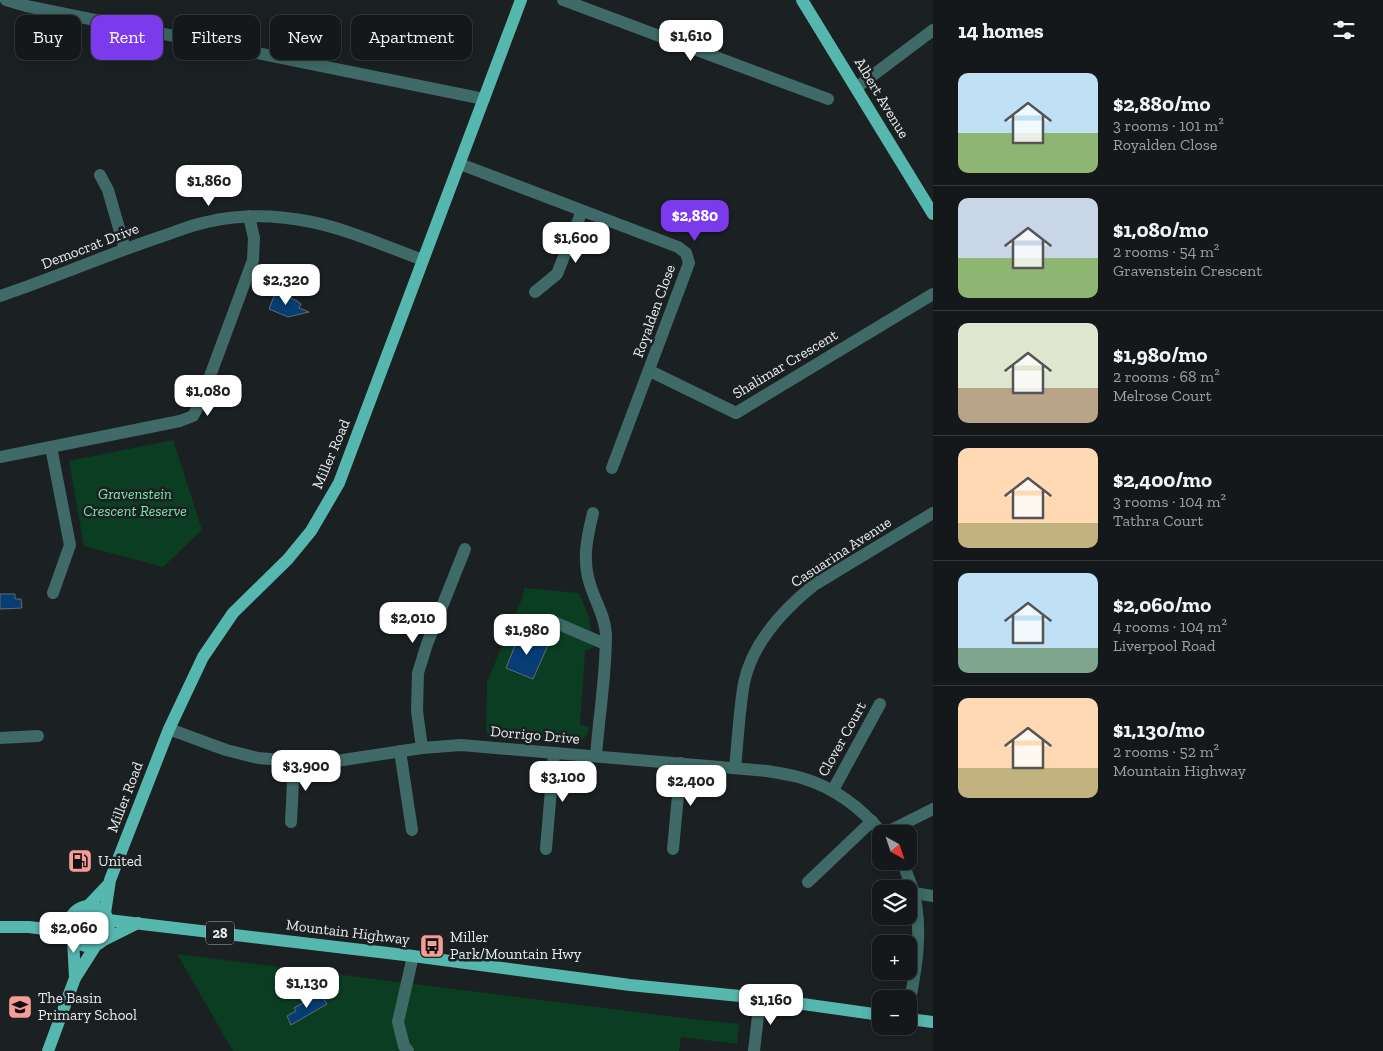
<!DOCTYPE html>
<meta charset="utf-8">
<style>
body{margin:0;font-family:"Zilla Slab",serif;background:#212527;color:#f1f3f6;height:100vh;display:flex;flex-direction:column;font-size:19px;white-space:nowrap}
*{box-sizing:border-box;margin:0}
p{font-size:16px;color:#9da0a2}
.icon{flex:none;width:28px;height:28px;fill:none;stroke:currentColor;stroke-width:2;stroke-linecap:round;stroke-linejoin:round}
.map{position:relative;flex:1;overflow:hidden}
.panel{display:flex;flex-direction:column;background:#14181a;width:450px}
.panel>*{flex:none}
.hud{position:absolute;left:15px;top:15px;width:475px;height:45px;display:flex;gap:10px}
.needle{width:32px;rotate:140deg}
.tools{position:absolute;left:872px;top:825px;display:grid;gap:10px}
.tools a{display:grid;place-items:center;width:45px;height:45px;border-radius:10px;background:#14181a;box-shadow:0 2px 12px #0003,0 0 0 1px #333739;font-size:25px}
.price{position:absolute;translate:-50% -42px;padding:0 11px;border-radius:10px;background:#fff;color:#222;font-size:16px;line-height:32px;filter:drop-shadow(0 1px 2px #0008)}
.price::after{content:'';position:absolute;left:50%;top:30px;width:15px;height:11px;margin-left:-8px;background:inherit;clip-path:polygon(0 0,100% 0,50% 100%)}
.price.selected{background:#7c3aed;color:#fff}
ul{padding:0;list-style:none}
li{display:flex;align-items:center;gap:15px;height:125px;padding:0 25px}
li+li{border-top:1px solid #333739}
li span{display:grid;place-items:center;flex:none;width:140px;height:100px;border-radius:10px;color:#555}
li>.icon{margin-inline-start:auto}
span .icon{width:60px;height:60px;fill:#fffc;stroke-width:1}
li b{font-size:21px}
h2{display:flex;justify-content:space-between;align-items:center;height:60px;padding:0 25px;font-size:21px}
.tag{padding:0 18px;border-radius:10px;background:#14181a;box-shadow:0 2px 12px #0003,0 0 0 1px #333739;font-size:18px;line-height:45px}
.tag.selected{background:#7c3aed;color:#fff}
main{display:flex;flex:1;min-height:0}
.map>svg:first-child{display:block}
.green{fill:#0b3d23}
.building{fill:#053d74;stroke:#676b6f}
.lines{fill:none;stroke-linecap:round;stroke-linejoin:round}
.minor{stroke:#3f6a67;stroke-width:12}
.major{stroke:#56b7af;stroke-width:12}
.labels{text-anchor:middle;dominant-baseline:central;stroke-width:5;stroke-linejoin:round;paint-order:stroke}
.shield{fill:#1b2022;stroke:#abafb0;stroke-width:1}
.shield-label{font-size:14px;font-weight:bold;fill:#e9eced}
.street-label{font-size:15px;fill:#e9eced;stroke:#1b2022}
.park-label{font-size:15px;font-style:italic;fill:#7beaa8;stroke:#1b2022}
.poi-label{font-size:15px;fill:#e9eced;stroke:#1b2022;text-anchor:start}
</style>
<main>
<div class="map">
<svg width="933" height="1051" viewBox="0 0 933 1051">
<rect width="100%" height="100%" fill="#1b2022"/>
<g class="green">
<polygon points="173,440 202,530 163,567 84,546 69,461"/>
<polygon points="524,588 579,593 589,617 593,648 585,651 580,724 589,727 587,735 580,742 486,733 487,682 523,596"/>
<polygon points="177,954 683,1018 739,1024 737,1044 681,1037 679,1051 233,1051"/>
</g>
<g class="building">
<polygon points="276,291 297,301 301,304 299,308 309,312 288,317 269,309"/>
<polygon points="0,594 15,594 15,599 21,599 22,608 0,609"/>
<polygon points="520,633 548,645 533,679 506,668"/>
<polygon points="320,993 327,1004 291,1025 287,1016 296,1011 294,1008"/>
</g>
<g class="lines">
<g class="minor">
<polyline points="6,0 26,6 484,99"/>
<polyline points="563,0 828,99"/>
<polyline points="856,88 933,30"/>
<polyline points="460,164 678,247 686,253 689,263 612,468"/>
<polyline points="100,175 108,190 125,249"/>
<polyline points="535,292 557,274 582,211"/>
<path d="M 0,296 C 54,278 106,255 160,237 C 175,232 191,225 207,222 C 241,214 277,215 312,222 C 350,230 387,247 423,260"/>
<polyline points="650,371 736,413 933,294"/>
<polyline points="51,447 70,545 53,593"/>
<polyline points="0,457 180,421 193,416 200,403 253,260 254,238 249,216"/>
<path d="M 593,513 C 587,537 582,560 590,584 C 595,602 605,615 606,635 C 606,675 599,716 596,756"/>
<polyline points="554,622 605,644"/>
<path d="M 169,729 L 226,750 L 258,758 L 294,761 L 317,762 L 343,760 L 422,748 L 461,745 L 767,771 C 780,773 793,775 805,779 C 837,789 862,809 883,834"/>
<polyline points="0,738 38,736"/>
<polyline points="422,748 417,711 418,673 427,644 465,549"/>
<polyline points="400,751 412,830"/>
<path d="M 735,768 C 738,740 739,711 744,683 C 752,643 783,610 814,585 L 933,513"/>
<polyline points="833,790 880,704"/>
<polyline points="291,822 294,761"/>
<polyline points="883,834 933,809"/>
<polyline points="546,849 554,753"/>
<polyline points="673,849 681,763"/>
<path d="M 902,861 C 906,872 911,883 914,894 C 923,932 916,969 909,1006"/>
<polyline points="808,882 872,821"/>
<polyline points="914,893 933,896"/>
<polyline points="408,1051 404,1046 398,1022 413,956"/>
<polyline points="754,1051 760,998"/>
</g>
<g class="major">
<polyline points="802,0 933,214"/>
<circle cx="89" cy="926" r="20"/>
<polyline points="88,906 108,885"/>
<polyline points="105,913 110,880 169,729 203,657 233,613 288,559 311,531 339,483 521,0"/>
<polyline points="108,920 413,956 630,985 760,998 881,1015"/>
<polyline points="0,927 29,927 69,932"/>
<polyline points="73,938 75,978"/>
<polyline points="104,940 138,923"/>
<polyline points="909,1019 933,1022"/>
<polyline points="48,1051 75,978 96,945"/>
</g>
</g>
<defs>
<symbol id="fuel-square" viewBox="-11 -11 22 22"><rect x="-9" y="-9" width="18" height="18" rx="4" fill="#f59c96" stroke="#1b2022"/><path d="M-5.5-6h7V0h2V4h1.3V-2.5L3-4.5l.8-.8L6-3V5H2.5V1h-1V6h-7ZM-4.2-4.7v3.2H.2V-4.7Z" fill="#111"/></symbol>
<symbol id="bus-square" viewBox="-11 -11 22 22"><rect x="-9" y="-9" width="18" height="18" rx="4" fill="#f59c96" stroke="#1b2022"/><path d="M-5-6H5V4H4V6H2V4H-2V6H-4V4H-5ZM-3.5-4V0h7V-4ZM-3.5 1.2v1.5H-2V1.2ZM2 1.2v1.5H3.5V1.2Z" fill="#111"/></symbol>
<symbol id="school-square" viewBox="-11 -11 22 22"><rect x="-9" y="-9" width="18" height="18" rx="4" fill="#f59c96" stroke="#1b2022"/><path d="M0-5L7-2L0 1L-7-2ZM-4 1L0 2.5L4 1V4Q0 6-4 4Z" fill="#111"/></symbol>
</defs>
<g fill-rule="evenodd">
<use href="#fuel-square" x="66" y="847" width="28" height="28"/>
<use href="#bus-square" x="418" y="932" width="28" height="28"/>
<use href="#school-square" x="6" y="993" width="28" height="28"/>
</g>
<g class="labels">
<rect class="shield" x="206" y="921.5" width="28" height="23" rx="4"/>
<g class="shield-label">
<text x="220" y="933">28</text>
</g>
<g class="street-label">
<text transform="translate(882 98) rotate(59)">Albert Avenue</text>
<text transform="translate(90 246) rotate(-21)">Democrat Drive</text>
<text transform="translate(654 311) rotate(-70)">Royalden Close</text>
<text transform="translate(785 364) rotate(-31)">Shalimar Crescent</text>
<text transform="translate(331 454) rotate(-67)">Miller Road</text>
<text transform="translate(841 552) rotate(-33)">Casuarina Avenue</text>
<text transform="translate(535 735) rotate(5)">Dorrigo Drive</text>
<text transform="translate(842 739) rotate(-61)">Clover Court</text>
<text transform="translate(125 797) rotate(-69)">Miller Road</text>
<text transform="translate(348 932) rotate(7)">Mountain Highway</text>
</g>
<g class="park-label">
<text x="135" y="494">Gravenstein<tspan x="135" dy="17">Crescent Reserve</tspan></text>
</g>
<g class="poi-label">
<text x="98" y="861">United</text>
<text x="450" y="937">Miller<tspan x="450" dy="17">Park/Mountain Hwy</tspan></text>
<text x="38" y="998">The Basin<tspan x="38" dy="17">Primary School</tspan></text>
</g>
</g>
</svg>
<div class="tools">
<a><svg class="needle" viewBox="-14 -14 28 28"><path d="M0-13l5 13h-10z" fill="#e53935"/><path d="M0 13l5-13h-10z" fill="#9da0a2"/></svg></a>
<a><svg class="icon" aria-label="layers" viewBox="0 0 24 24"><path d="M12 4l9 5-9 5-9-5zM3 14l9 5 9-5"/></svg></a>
<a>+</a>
<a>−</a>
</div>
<b class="price" style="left:691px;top:62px">$1,610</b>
<b class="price" style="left:209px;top:207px">$1,860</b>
<b class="price selected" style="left:695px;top:242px">$2,880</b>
<b class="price" style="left:576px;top:264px">$1,600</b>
<b class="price" style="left:286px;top:306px">$2,320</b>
<b class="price" style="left:208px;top:417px">$1,080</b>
<b class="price" style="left:413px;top:644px">$2,010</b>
<b class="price" style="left:527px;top:656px">$1,980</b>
<b class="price" style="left:306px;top:792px">$3,900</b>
<b class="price" style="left:563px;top:803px">$3,100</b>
<b class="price" style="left:691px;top:807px">$2,400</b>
<b class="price" style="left:74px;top:954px">$2,060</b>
<b class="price" style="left:307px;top:1009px">$1,130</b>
<b class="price" style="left:771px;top:1026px">$1,160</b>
<div class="hud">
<a class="tag">Buy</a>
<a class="tag selected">Rent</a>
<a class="tag">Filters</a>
<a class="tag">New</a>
<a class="tag">Apartment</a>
</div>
</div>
<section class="panel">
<h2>14 homes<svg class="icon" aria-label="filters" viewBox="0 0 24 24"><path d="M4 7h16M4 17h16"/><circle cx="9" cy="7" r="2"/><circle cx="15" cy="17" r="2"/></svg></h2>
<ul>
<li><span style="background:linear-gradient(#bfe0f5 60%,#8fb573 0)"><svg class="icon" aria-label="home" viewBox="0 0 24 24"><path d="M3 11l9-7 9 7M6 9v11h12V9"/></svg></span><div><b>$2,880/mo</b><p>3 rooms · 101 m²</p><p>Royalden Close</p></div></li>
<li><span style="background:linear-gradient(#c9d6e8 60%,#8fb573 0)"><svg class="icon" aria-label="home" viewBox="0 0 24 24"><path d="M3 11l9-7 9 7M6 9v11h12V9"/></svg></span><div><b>$1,080/mo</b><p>2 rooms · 54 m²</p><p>Gravenstein Crescent</p></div></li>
<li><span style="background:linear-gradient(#dfe7d0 65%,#b9a48a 0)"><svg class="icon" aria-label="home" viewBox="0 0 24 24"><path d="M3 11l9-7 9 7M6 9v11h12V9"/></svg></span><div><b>$1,980/mo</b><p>2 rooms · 68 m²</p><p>Melrose Court</p></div></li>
<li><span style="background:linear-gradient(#ffd9b3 75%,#c2b280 0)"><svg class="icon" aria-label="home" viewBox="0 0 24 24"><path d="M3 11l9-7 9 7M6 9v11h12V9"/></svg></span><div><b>$2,400/mo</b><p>3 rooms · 104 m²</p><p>Tathra Court</p></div></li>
<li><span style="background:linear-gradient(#bfe0f5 75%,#7fa58c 0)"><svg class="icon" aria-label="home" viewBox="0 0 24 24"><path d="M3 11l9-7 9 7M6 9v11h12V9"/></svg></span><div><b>$2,060/mo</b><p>4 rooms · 104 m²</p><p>Liverpool Road</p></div></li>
<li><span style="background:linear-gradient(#ffd9b3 70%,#c2b280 0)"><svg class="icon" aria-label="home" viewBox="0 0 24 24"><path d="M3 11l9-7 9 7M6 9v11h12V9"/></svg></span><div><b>$1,130/mo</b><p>2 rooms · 52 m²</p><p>Mountain Highway</p></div></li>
</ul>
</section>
</main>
